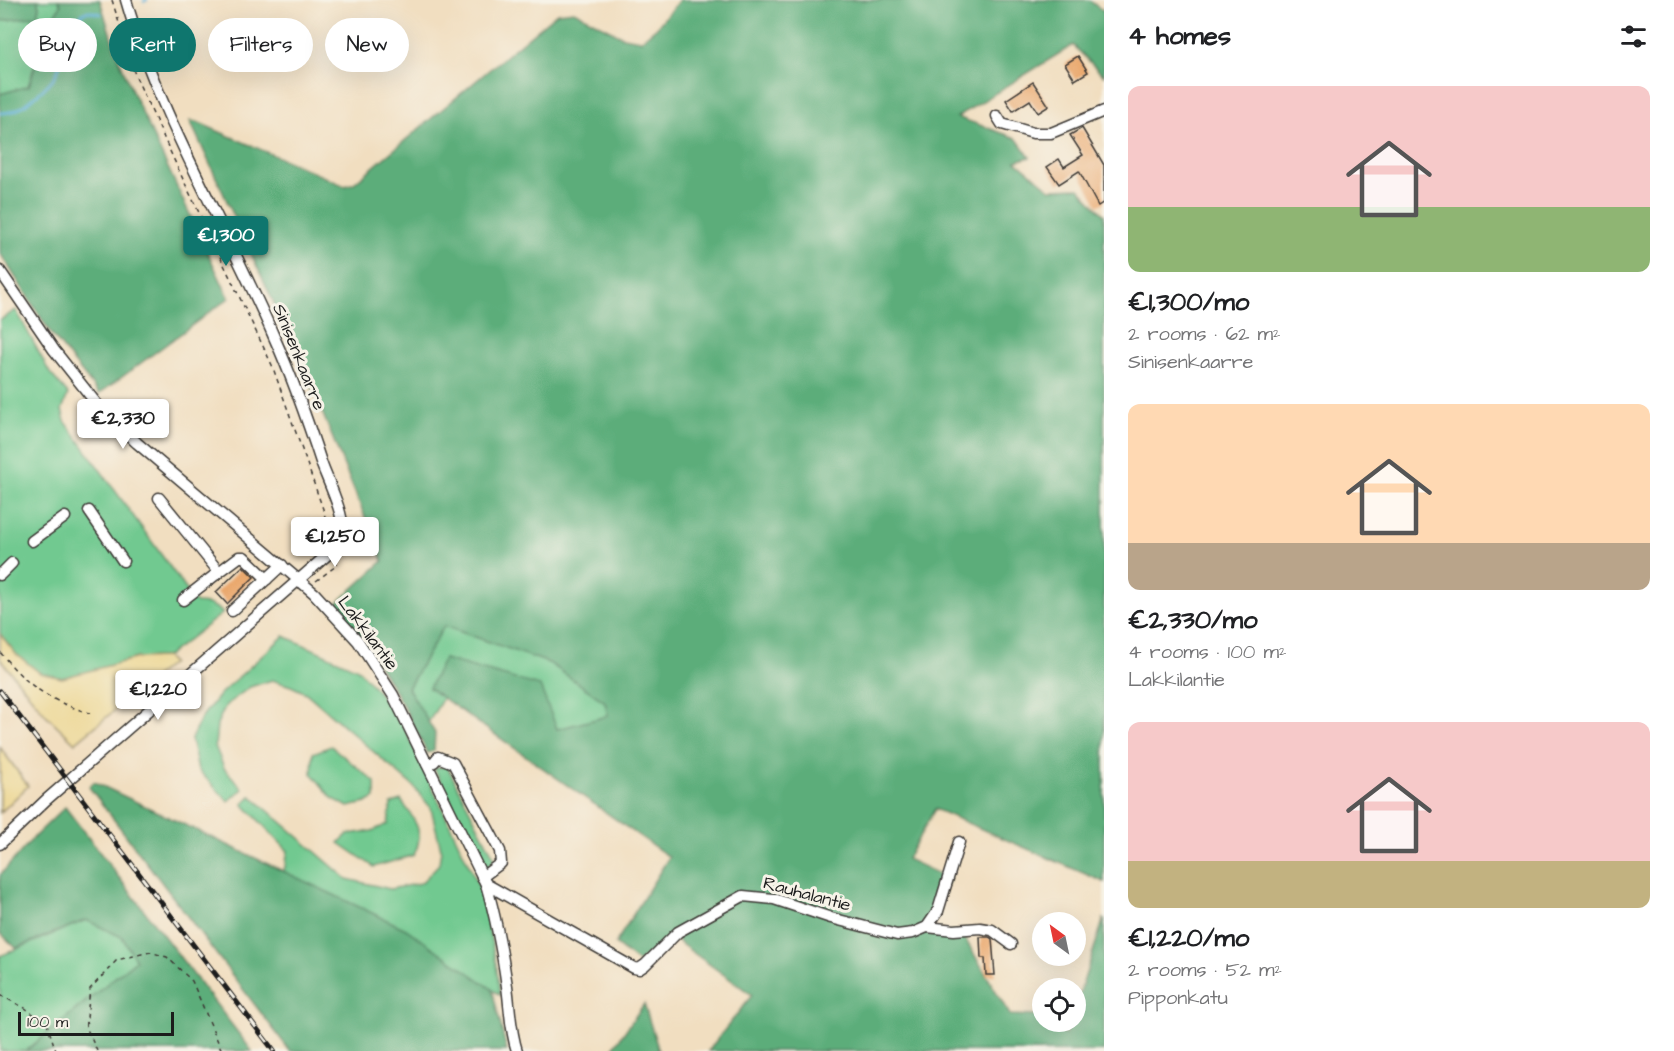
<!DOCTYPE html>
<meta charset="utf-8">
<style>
body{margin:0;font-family:"Architects Daughter",sans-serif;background:#f2f2f2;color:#202124;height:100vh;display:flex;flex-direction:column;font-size:22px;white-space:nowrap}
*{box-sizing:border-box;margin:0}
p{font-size:20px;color:#757577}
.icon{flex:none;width:33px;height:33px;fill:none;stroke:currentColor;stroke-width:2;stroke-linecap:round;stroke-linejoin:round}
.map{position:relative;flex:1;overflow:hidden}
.details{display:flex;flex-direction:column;background:#fff;width:570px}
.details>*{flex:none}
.hud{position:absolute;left:18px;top:18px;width:570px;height:54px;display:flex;gap:12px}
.needle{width:39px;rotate:327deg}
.controls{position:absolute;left:1032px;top:912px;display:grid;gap:12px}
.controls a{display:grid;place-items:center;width:54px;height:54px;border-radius:50%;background:#fff;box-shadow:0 6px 24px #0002;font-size:30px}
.scale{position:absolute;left:18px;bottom:15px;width:156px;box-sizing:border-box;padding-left:6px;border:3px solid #1c1c1c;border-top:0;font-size:16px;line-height:21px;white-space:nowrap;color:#1c1c1c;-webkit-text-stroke:4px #f7f3e8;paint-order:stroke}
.price{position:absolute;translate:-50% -51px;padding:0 14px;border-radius:6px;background:#fff;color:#222;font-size:20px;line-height:39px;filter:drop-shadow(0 2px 3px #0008)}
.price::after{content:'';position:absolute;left:50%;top:36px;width:18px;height:14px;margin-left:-9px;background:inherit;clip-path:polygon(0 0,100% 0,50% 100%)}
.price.active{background:#0f766e;color:#fff}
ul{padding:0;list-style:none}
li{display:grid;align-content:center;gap:12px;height:318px;padding:0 24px}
li span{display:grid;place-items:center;height:186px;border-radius:12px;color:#555}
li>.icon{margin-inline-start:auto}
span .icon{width:108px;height:108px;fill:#fffc;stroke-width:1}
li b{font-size:26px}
h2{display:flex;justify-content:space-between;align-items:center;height:72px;padding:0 24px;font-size:26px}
.chip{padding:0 21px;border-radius:27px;background:#fff;box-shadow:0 6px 24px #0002;font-size:21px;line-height:54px}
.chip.active{background:#0f766e;color:#fff}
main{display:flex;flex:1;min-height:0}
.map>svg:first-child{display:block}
.green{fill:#71c990;stroke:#467256;stroke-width:1.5}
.forest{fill:#5cad7a;stroke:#3c644b;stroke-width:1.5}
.sand{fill:#eeda9e;stroke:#857b5d;stroke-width:1.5}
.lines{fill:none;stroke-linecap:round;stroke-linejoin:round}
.stream{stroke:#5aadd5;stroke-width:3}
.building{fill:#eaa86d}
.minor-casing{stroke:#3c3935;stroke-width:13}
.path{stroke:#3c3935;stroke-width:1.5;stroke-dasharray:4.5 4.5;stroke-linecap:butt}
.minor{stroke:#fff;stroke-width:10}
.rail-casing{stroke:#1c1c1c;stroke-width:5}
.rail{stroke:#f7f3e8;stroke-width:3;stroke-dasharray:9;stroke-linecap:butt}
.labels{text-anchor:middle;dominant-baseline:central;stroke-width:6;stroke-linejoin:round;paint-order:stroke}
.street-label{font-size:18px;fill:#1c1c1c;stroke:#f7f3e8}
</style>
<main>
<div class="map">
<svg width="1104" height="1051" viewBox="0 0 1104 1051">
<rect width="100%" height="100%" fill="#f7f3e8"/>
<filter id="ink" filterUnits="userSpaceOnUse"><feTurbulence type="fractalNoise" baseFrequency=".0167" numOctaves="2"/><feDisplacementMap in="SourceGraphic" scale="12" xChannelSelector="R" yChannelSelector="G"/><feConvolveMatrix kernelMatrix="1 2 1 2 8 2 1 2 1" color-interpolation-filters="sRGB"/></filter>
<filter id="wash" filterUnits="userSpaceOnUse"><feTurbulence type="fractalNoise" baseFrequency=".008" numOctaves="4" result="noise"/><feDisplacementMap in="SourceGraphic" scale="24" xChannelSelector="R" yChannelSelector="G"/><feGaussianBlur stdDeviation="1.35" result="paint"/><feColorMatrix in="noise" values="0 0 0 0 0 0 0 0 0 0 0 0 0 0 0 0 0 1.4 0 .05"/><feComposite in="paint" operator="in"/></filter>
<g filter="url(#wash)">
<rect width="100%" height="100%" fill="#f1dec0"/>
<g class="green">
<polygon points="37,0 58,0 61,5 48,25 28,86 0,94 0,21 37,16 39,6"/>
<path d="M 16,310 L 50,373 L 68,394 L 62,410 L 65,421 L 196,603 C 207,603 214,605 223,613 L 166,657 L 138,658 L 62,678 L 40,673 L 16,654 L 0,634 L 0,320 Z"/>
<polygon points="444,626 549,663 605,702 608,716 553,731 444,659 429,688 443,698 428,723 408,688"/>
<polygon points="284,636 358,669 398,714 481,891 496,963 500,995 406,935 283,876 288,851 243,804 251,796 347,879 390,889 421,883 439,864 441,849 431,808 413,786 306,693 291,686 272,680 250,687 226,705 217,724 215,746 224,768 243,789 228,801 198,770 191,739 201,718 220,694"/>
<polygon points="331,746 375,782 375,798 366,803 348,807 332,798 312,774 313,753"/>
<polygon points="447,766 495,859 485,870 434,768"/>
<path d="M 401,800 C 414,819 426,832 414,855 L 374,867 L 339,843 L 348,834 L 372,831 L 388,824 L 391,804 Z"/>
<polygon points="86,920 122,937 136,960 26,1051 0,1051 0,956"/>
</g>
<g class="forest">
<polygon points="0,0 37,0 39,6 37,16 0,21"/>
<polygon points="58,0 100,0 115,49 133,93 229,298 99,394 50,332 0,253 0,94 29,86 48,25 61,5"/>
<path d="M 679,0 L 1089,0 L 1102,10 L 1104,9 L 1104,76 L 1073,45 L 957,117 L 1016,138 L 1030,157 L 1016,161 L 1050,189 L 1079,188 L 1104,215 L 1104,882 L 935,809 L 907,859 L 950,879 L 922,930 L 964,937 L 1010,1015 L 1038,1016 L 1042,1022 L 1065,1035 L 1070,1022 L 1076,1022 L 1076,1004 L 1104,918 L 1104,1051 L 708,1051 L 752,995 L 681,944 L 673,935 L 638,962 L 615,944 L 669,857 L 429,688 L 444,659 L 540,686 L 557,729 L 608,716 L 605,702 L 549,663 L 444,626 L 408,688 L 435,733 L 434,751 L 427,753 C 402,699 372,651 336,604 L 383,561 L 306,373 L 190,121 L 197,122 L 345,186 L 354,183 L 557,13 L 574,11 L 623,37 L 641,40 L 657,27 Z"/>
<polygon points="94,782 406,929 492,989 507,1051 290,1051 89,787"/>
<polygon points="65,807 252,1051 26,1051 136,960 122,937 86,920 16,948 0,933 0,875 35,836"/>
<polygon points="644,1004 659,1051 611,1051"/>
</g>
<g class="sand">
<polygon points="0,634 16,654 40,673 62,678 138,658 166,657 172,663 75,743 46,715 0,659"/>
<polygon points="0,747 28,786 0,813"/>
</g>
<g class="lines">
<g class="stream">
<polyline points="144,1 147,0"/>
<path d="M 0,113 C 15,113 21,108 32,99 C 40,92 49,85 55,76 C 66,58 67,19 88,11 L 101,14"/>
</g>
</g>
<g id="blocks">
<g class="building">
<polygon points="1078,56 1088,72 1075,80 1065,64"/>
<polygon points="1033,82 1049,106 1038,113 1030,100 1013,111 1006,100"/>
<polygon points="1082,128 1104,165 1104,202 1098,206 1079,171 1059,184 1047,167 1059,159 1064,167 1083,155 1070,135"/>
<polygon points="243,566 254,577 227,604 216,592"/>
<polygon points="980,937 989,937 992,939 995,975 986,975 985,958 981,958"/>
</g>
</g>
</g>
<g filter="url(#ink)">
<use href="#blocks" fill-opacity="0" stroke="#3c3935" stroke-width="1.5"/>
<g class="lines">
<defs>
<g id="minor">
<polyline points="997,116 1002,124 1033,133 1051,133 1104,111"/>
<path d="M 0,271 L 54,350 L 100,408 L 137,443 L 314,593 L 358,641 L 393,695 L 486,884 C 496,918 502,951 507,986 C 510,1008 510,1030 517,1051"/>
<polyline points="159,498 219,572 239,557 244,557 267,579"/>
<polyline points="89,511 123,561"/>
<polyline points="32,541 65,517"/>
<polyline points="0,575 12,563"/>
<polyline points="183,600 219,572"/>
<polyline points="232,611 282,565"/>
<polyline points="427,764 434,762 438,757 453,763 500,851 501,863 482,877"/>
<path d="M 0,844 L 46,800 L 326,556 C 333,550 340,543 342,534 C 346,518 328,481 322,465 C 308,422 293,379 274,337 C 225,224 160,119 126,0"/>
<polyline points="486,884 634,968 639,969 645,965 678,932 743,896 774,899 831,918 897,935 913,933 927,927 938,911 959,842"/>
<polyline points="927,927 954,930 980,928 992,930 1011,944"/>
</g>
</defs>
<use href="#minor" class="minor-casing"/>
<g class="path">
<polyline points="112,0 135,75 181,175 272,365 323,509 330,536"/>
<polyline points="316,581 336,566 337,560"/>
<path d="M 0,652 C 25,684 50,702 90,713"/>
<polyline points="0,995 25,1008 47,1024 56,1051"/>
<polyline points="97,1051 86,1027 90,989 117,960 150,952 167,957 192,981 222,1051"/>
</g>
<use href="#minor" class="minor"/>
<defs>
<polyline id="rail" points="0,691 274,1051"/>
</defs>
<use href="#rail" class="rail-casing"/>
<use href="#rail" class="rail"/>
</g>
</g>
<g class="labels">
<g class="street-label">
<text transform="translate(299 357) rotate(68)">Sinisenkaarre</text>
<text transform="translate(368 633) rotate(53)">Lakkilantie</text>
<text transform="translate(807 894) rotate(15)">Rauhalantie</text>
</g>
</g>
</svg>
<div class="controls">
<a><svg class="needle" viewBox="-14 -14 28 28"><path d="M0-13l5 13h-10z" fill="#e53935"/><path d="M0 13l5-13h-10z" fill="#757577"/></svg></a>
<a><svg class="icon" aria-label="locate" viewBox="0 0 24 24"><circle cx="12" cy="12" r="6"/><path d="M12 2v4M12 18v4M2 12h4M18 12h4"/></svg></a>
</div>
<div class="scale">100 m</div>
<b class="price active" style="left:226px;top:267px">€1,300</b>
<b class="price" style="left:123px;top:450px">€2,330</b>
<b class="price" style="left:335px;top:568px">€1,250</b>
<b class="price" style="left:158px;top:721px">€1,220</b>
<div class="hud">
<a class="chip">Buy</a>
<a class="chip active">Rent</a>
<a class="chip">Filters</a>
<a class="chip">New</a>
</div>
</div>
<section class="details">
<h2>4 homes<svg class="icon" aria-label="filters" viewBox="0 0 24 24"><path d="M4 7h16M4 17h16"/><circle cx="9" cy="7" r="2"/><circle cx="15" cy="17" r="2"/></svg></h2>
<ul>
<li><span style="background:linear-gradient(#f6c9c9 65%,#8fb573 0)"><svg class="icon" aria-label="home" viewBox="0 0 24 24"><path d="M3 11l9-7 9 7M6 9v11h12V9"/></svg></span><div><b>€1,300/mo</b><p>2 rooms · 62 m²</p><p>Sinisenkaarre</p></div></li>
<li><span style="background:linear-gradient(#ffd9b3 75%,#b9a48a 0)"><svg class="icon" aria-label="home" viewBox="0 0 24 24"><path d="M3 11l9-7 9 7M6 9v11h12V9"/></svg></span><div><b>€2,330/mo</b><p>4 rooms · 100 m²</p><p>Lakkilantie</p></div></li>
<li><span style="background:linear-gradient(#f6c9c9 75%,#c2b280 0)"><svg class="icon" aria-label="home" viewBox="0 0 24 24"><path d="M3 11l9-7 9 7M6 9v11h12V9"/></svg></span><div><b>€1,220/mo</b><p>2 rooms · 52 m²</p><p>Pipponkatu</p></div></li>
</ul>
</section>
</main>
